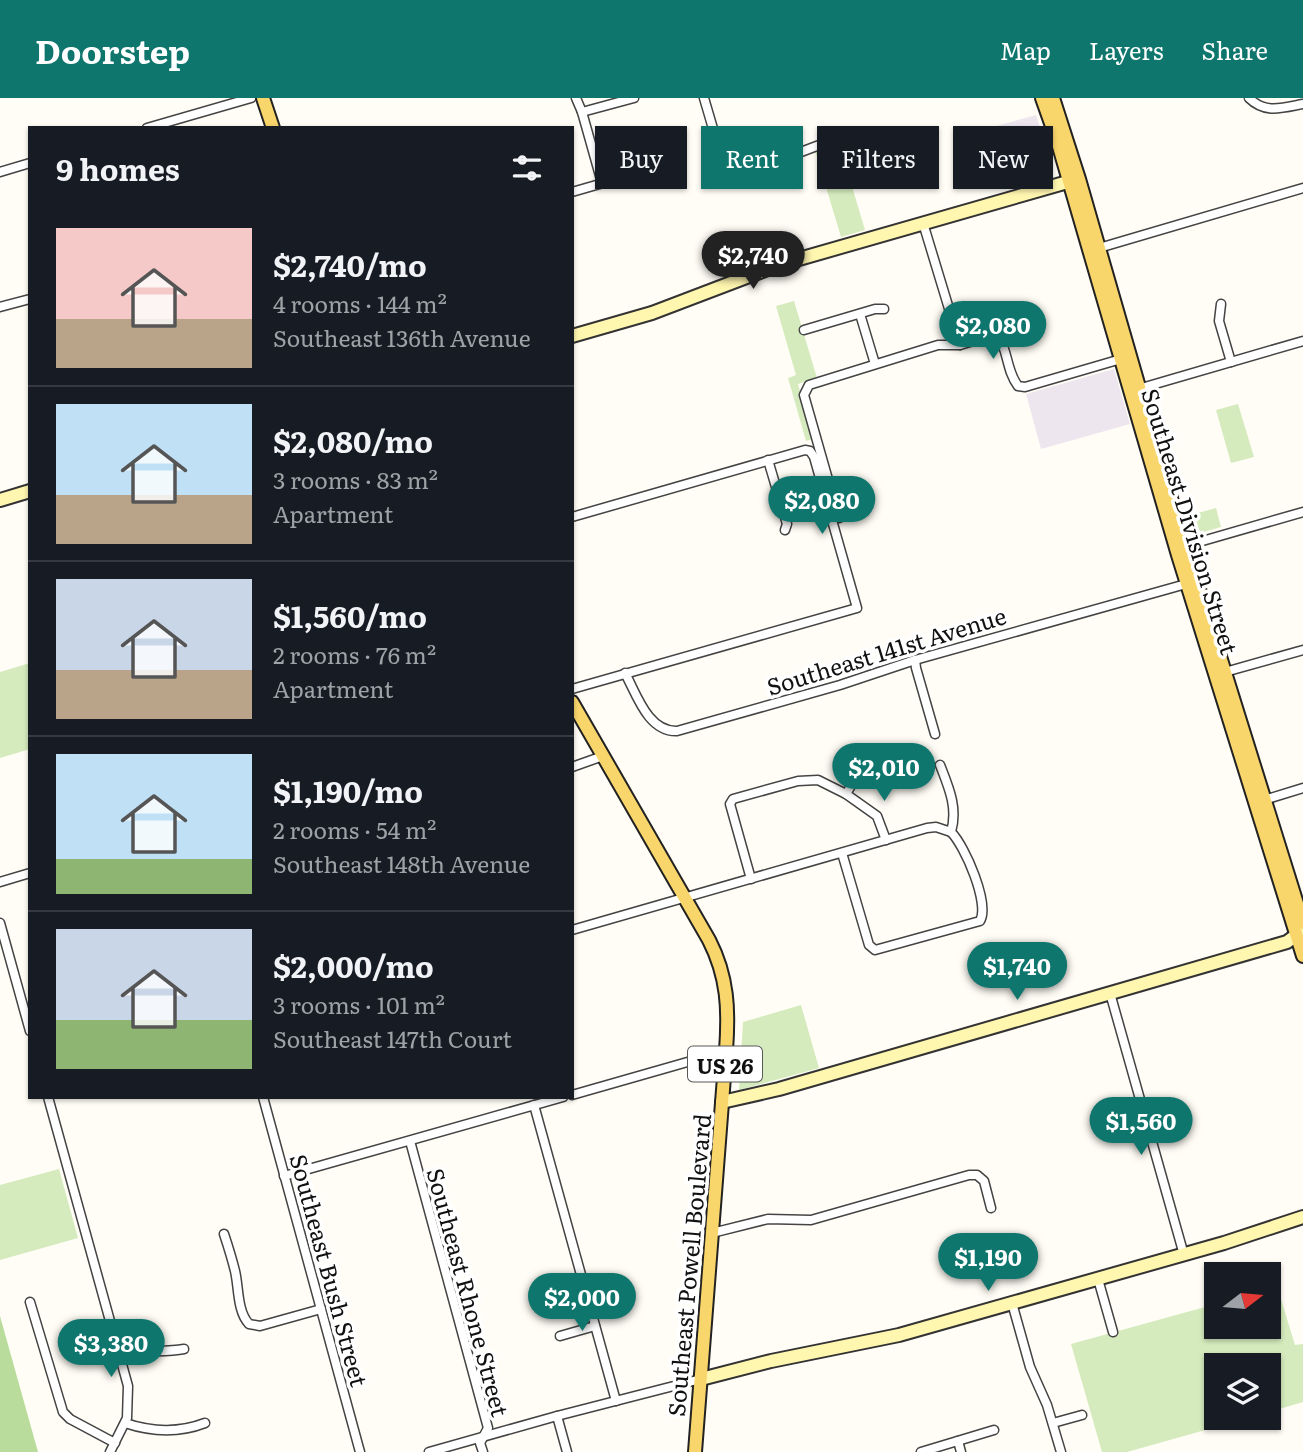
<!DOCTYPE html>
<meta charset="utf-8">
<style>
body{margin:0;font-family:Literata,serif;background:#242831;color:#f1f3f6;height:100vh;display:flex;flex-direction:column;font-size:26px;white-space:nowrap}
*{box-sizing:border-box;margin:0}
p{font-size:23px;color:#9ea1a6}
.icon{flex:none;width:38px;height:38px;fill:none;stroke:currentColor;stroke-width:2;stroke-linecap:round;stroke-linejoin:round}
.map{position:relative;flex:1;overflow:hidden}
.panel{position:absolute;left:28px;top:28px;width:546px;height:973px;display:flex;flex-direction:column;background:#171b24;border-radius:0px;box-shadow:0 2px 5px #0004}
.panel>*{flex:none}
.hud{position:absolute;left:595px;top:28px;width:602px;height:63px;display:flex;gap:14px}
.needle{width:46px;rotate:74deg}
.tools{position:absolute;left:1204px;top:1164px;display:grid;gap:14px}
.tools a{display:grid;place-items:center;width:77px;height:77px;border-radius:0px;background:#171b24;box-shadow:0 2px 5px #0004;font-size:35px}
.price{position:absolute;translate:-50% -60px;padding:0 16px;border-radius:24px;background:#0f766e;color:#fff;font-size:23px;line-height:46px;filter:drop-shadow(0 2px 4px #0008)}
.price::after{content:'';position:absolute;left:50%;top:42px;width:21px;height:16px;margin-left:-10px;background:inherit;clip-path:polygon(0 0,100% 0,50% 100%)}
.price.active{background:#222;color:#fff}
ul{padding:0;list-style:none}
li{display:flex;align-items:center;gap:21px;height:175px;padding:0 28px}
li+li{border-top:2px solid #363941}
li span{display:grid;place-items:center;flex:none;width:196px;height:140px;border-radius:0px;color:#555}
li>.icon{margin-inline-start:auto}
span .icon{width:84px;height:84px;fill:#fffc;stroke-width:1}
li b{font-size:30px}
h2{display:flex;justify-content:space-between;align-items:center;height:84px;padding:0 28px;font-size:30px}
.tag{padding:0 24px;border-radius:0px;background:#171b24;box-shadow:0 2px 5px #0004;font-size:24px;line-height:63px}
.tag.active{background:#0f766e;color:#fff}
header{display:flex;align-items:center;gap:42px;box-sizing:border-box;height:98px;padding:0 35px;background:#0f766e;color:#fff}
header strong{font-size:33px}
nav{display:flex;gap:38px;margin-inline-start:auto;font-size:24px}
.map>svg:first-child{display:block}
.industrial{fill:#eee6ef}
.green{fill:#d5ebbd}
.forest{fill:#b9dc9c}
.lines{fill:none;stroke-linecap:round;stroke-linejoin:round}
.street-casing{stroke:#444;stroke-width:11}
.secondary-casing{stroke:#333;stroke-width:16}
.primary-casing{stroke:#222;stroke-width:16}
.street{stroke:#fff;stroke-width:8}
.secondary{stroke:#fff6b0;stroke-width:12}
.primary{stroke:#f9d66b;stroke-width:12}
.labels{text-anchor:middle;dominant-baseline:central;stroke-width:7;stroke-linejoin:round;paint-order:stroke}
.shield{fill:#fff;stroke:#585858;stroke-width:2}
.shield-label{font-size:21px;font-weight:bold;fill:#111}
.street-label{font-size:23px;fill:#111;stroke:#fff}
</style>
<header>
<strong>Doorstep</strong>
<nav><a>Map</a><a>Layers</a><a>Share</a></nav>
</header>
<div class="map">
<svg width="1303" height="1354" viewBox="0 0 1303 1354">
<rect width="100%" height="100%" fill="#fffdf5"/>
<g class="industrial">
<polygon points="1036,17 1050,60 1002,74 989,30"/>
<polygon points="1114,271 1130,326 1041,351 1026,296"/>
</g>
<g class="green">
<polygon points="839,45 865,132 841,139 815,52"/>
<polygon points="794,203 817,280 798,286 814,341 806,343 788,280 796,277 776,208"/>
<polygon points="1238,306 1254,359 1231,365 1216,312"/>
<polygon points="1216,410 1221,429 1193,437 1187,418"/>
<polygon points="30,565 30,651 0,660 0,574"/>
<polygon points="801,907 819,970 739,992 743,924"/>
<polygon points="59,1071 78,1140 0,1162 0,1087"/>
<polygon points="1277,1188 1295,1247 1303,1246 1303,1304 1269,1314 1269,1267 1216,1267 1216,1320 1248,1320 1127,1354 1102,1354 1071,1246 1216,1206 1216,1228 1269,1228 1269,1190"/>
</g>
<polygon class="forest" points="0,1218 38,1354 0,1354"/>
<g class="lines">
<defs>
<g id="street">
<polyline points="576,0 582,14 602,85"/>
<polyline points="704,0 724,68 728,71 785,60 822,46"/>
<path d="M 1249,0 C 1265,16 1282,10 1303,6"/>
<polyline points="582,14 634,0"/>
<polyline points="147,30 251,0"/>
<polyline points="0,74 30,65"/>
<polyline points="572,94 638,75"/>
<polyline points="923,125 960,247"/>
<polyline points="1099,150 1303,90"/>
<polyline points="1221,206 1219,223 1231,264"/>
<polyline points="0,209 30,201"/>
<polyline points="860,216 875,266"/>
<polyline points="804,232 875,211 884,211"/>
<polyline points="1138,291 1303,243"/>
<polyline points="768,362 787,426 785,432"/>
<polyline points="572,419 805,352 810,353 814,359 857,510 572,591"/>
<path d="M 839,420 L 804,297 L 809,287 L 938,247 L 960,247 L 990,238 L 999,239 C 1008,254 1007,274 1018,288 L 1025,289 L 1121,261"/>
<polyline points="1185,448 1303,414"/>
<polyline points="915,562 916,570 935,636"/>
<polyline points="1225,574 1303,552"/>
<path d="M 625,575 C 637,597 648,634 677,633 L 840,587 L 915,562 L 1186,486"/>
<polyline points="572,669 603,658"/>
<polyline points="846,696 857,678 859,662"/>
<polyline points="1264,702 1303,690"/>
<path d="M 842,755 L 869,847 L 875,852 L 980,823 C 990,806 965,748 951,734 C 958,710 949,690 940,667"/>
<polyline points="751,781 730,706 733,701 798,683 818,682 846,696 877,718 886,742"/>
<polyline points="0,784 30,775"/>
<polyline points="0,825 30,933"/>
<polyline points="572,832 927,730 936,729 951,734"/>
<polyline points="1110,895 1184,1157"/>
<polyline points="572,997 726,953"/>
<polyline points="48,999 128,1288 127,1320 110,1354"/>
<polyline points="263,999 360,1354"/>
<polyline points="534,1007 616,1303"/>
<polyline points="410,1043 488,1330 480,1345 483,1354"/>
<polyline points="284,1078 563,999"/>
<polyline points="712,1135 768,1121 811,1122 969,1077 977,1077 984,1083 991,1110"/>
<path d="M 224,1136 C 228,1148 232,1161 235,1173 C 239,1190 237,1213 249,1226 L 260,1228 L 321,1211"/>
<polyline points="1098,1181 1113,1234"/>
<polyline points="30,1204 63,1314 70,1321 115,1345"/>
<polyline points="1012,1205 1030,1269 1047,1307 1061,1354"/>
<polyline points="560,1238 595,1228"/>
<path d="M 120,1258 C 141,1251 162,1255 184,1251"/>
<polyline points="557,1318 567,1354"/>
<path d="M 125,1325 C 152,1334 179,1335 205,1325"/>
<polyline points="1053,1325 1082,1317"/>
<polyline points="958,1343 961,1354"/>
<polyline points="429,1354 557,1318 701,1281"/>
<polyline points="921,1354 994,1332"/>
</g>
<g id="secondary">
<polyline points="572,238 652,215 778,167 1078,81"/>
<polyline points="0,402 30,393"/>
<polyline points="722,1004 779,991 1287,844 1303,832"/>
<polyline points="701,1281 771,1263 899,1237 1224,1145 1303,1119"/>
</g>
<g id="primary">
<polyline points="263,0 273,30"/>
<polyline points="1042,0 1058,45 1178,457 1303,858"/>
<polyline points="1053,0 1079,81 1175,414 1303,825"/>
<path d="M 572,604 L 709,842 C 728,879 729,912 726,953 L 695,1354"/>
</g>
</defs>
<use href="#street" class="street-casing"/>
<use href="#secondary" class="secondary-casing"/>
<use href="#primary" class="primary-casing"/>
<use href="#street" class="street"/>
<use href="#secondary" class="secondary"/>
<use href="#primary" class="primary"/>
</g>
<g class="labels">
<rect class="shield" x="688" y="948.5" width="74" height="35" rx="5"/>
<g class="shield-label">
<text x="725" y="966">US 26</text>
</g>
<g class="street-label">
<text transform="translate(1191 423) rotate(73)">Southeast Division Street</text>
<text transform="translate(886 552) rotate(-17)">Southeast 141st Avenue</text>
<text transform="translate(688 1167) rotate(-85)">Southeast Powell Boulevard</text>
<text transform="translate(330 1172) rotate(75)">Southeast Bush Street</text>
<text transform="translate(469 1194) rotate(75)">Southeast Rhone Street</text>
</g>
</g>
</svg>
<div class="tools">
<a><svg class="needle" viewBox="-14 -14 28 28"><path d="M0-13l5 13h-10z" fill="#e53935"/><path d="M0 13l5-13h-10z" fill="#9ea1a6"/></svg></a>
<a><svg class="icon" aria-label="layers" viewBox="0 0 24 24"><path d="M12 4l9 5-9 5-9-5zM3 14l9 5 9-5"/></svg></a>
</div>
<b class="price active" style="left:753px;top:193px">$2,740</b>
<b class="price" style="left:993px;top:263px">$2,080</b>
<b class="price" style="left:822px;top:438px">$2,080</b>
<b class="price" style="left:884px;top:705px">$2,010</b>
<b class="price" style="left:1017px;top:904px">$1,740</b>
<b class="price" style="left:1141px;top:1059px">$1,560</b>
<b class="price" style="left:988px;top:1195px">$1,190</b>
<b class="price" style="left:582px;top:1235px">$2,000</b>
<b class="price" style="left:111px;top:1281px">$3,380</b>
<div class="hud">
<a class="tag">Buy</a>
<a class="tag active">Rent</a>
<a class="tag">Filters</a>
<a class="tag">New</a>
</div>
<section class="panel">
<h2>9 homes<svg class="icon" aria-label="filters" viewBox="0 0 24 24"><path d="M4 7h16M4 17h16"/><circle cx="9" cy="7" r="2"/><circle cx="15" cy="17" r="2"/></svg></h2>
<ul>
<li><span style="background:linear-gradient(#f6c9c9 65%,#b9a48a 0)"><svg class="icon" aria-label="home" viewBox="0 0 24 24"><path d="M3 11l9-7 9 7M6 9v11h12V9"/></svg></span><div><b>$2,740/mo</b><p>4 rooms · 144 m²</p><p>Southeast 136th Avenue</p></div></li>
<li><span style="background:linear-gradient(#bfe0f5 65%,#b9a48a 0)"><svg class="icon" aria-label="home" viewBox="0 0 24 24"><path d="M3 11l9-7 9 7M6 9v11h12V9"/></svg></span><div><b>$2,080/mo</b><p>3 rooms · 83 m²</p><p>Apartment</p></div></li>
<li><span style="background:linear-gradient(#c9d6e8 65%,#b9a48a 0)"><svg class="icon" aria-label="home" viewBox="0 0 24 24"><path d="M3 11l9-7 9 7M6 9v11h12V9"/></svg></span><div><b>$1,560/mo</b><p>2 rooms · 76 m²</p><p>Apartment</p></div></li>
<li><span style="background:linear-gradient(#bfe0f5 75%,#8fb573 0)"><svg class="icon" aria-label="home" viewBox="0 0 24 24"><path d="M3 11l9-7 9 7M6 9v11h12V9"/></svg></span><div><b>$1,190/mo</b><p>2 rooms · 54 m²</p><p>Southeast 148th Avenue</p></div></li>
<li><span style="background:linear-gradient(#c9d6e8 65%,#8fb573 0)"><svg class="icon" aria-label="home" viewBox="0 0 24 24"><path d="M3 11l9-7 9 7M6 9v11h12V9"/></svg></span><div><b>$2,000/mo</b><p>3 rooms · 101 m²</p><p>Southeast 147th Court</p></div></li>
</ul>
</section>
</div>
